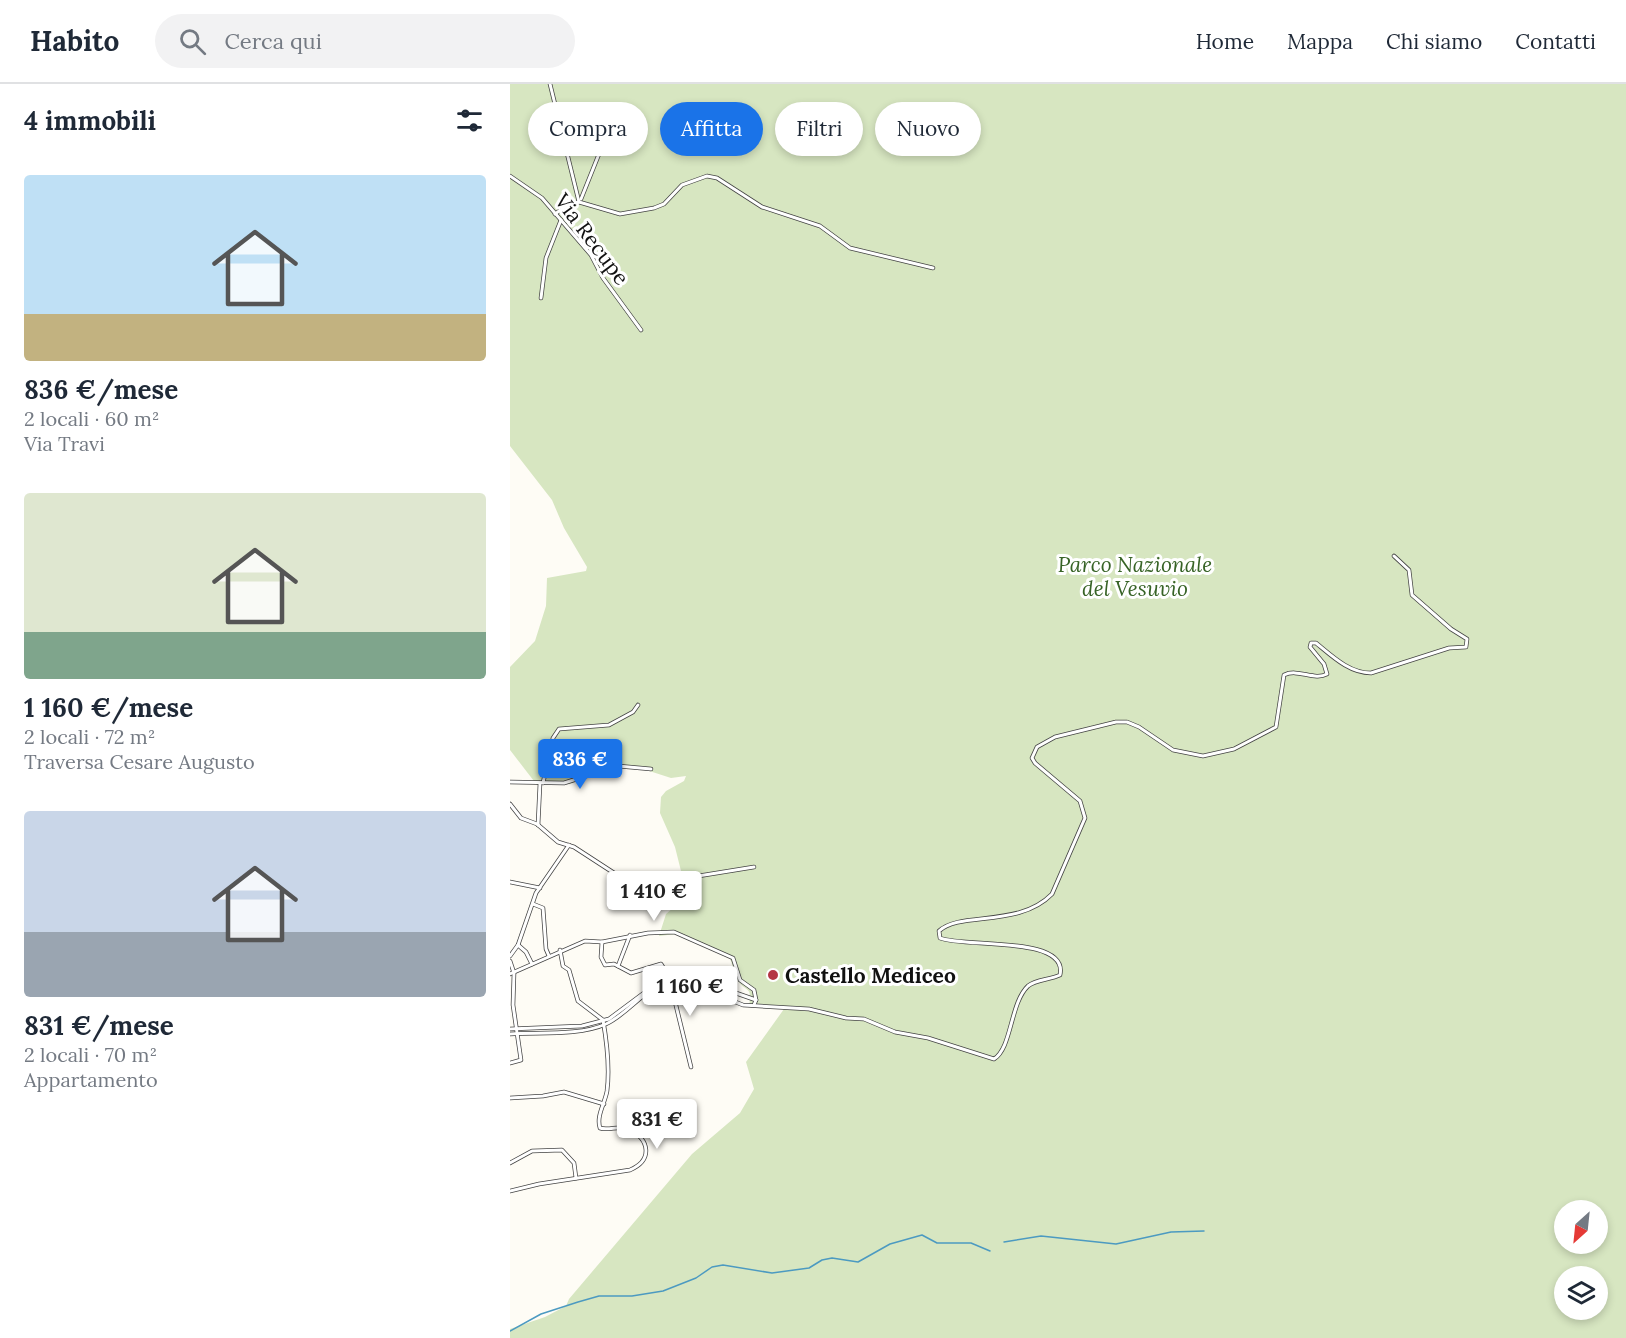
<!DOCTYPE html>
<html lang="it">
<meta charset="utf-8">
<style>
body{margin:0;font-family:Lora,serif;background:#f2f2f3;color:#1f2937;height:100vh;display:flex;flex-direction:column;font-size:22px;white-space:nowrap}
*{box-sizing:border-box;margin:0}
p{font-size:20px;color:#747a83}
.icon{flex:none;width:33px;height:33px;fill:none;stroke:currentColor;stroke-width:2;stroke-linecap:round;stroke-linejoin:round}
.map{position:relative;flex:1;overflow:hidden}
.details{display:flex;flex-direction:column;background:#fff;width:510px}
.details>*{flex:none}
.banner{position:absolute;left:18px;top:18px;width:570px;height:54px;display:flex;gap:12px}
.needle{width:39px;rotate:207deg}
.tools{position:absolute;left:1044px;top:1116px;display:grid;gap:12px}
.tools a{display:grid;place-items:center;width:54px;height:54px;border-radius:50%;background:#fff;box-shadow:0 3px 9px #0003;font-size:30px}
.price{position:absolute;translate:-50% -51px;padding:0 14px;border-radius:6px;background:#fff;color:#222;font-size:20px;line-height:39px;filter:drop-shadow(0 2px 3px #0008)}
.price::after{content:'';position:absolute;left:50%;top:36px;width:18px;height:14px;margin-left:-9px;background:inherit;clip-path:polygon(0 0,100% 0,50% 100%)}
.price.on{background:#1a73e8;color:#fff}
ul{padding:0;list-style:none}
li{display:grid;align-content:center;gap:12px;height:318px;padding:0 24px}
li span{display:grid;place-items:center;height:186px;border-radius:6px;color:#555}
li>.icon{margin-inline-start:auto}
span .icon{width:108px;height:108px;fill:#fffc;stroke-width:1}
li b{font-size:26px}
h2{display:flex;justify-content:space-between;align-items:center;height:72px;padding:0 24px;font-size:26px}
.pill{padding:0 21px;border-radius:27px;background:#fff;box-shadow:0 3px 9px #0003;font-size:21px;line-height:54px}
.pill.on{background:#1a73e8;color:#fff}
header{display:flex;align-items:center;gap:36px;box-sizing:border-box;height:84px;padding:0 30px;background:#fff;border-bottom:2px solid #e0e1e3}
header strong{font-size:28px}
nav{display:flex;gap:33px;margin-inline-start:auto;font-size:21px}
.search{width:420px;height:54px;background:#f2f2f3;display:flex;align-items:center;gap:15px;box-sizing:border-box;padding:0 21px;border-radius:33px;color:#747a83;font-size:22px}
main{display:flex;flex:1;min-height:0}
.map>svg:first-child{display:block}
.green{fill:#d7e6c1;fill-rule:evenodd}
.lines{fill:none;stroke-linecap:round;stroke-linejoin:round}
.stream{stroke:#4c9ac1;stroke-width:1.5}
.minor-casing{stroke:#444;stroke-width:4.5}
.minor{stroke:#fff;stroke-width:3}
.poi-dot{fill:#b43544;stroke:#fff;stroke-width:2}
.labels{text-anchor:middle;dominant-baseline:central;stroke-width:6;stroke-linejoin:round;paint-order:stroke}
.street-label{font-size:21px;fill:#111;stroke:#fff}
.park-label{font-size:21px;font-style:italic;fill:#376326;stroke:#fff}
.poi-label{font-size:21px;font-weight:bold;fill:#111;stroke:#fff;text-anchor:start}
</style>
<header>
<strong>Habito</strong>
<div class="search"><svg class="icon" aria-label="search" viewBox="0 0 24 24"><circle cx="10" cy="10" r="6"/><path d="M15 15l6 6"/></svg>Cerca qui</div>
<nav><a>Home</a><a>Mappa</a><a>Chi siamo</a><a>Contatti</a></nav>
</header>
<main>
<section class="details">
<h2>4 immobili<svg class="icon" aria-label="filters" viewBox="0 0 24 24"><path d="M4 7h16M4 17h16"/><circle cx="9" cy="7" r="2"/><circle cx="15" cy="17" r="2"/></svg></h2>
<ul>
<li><span style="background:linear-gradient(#bfe0f5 75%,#c2b280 0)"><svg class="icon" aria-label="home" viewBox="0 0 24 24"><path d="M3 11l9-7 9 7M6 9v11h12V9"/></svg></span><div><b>836 €/mese</b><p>2 locali · 60 m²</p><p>Via Travi</p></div></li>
<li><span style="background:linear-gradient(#dfe7d0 75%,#7fa58c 0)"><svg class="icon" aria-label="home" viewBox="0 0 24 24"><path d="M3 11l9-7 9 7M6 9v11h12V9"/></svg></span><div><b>1 160 €/mese</b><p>2 locali · 72 m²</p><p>Traversa Cesare Augusto</p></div></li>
<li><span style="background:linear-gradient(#c9d6e8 65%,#9aa5b1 0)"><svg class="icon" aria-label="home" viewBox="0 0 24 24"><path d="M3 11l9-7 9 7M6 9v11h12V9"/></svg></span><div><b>831 €/mese</b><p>2 locali · 70 m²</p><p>Appartamento</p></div></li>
</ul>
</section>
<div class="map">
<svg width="1116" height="1254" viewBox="0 0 1116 1254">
<rect width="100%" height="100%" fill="#fefcf5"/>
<path class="green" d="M 0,0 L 1116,0 L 1116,1254 L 0,1254 L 0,1245 L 35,1233 L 56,1222 L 59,1215 L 182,1070 L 230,1029 L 244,1005 L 236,978 L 274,925 L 239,923 C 242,901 238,910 228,897 C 224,891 223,880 219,873 L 166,850 L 149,852 L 156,830 L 164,823 L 173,795 L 165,763 L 150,729 L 151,713 L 156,707 L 174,697 L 176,692 L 161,694 L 130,684 L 104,682 L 60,700 L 27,701 L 0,666 L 0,583 L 25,557 L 36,522 L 37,494 L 76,487 L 77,483 L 54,444 L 42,416 L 0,362 ZM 1054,1126 L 1088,1126 L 1088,1160 L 1054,1160 ZM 1054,1192 L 1088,1192 L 1088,1226 L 1054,1226 Z"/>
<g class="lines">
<g class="stream">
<polyline points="494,1158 531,1152 606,1160 661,1148 694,1147"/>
<polyline points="0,1247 31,1230 68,1218 89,1212 122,1212 153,1207 186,1194 202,1183 213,1181 262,1189 299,1184 312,1176 322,1174 348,1178 380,1160 412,1151 427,1159 461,1159 480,1167"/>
</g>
<defs>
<g id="minor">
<polyline points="40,0 69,118"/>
<polyline points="0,92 32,114 81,171 93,194 131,246"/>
<polyline points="71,115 93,60 101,49"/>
<polyline points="45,130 56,122 69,118 110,130 144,124 154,120 172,101 197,92 207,94 252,123 310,142 340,164 423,184"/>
<polyline points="31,214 36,174 51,136"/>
<polyline points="0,698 54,699 108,682 141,685"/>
<polyline points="33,699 43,654 49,645 99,641 123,628 128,621"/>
<polyline points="0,720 11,734 27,740 48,758 64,763 104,789 131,801 164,804 176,794 244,783"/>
<polyline points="28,741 30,699"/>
<polyline points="0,798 30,804"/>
<polyline points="23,820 33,824 36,865 39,872"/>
<polyline points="92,858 91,873 95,881 104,880 121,889 151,880 158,891"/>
<polyline points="8,861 16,868 22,880"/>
<polyline points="0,872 8,861 26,809 59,761"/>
<polyline points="0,877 4,889 3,921 11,976 0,979"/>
<polyline points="108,882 120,851"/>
<polyline points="0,890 75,857 92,858 138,849 164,848 223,874 230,896 244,906 246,916"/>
<polyline points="160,897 181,983"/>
<polyline points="0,945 72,942 99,935 158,891 200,900 246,916 244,921"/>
<path d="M 0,950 C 29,948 69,952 96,940 C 122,928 139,896 170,896 L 233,921 L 299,925 L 336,934 L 354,935 L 385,948 L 418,954 L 484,975 C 502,964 500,919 518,902 C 526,895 540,896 550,891 C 559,851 453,864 430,854 L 429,847 C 450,827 509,844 542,810 L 575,734 L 570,717 L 525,679 L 522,674 L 527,663 L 545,653 L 606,638 L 617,638 L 629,643 L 663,666 L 693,672 L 724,665 L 766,643 L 774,591 C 788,584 804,597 817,590 L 814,580 L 800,563 L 801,559 L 806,559 C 822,572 839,589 861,589 L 939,564 L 956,563 L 957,555 L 941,545 L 902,511 L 899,486 L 884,472"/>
<polyline points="0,1014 33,1012 54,1008 94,1020"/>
<polyline points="0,1079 22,1067 52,1066 64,1079 66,1094"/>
<path d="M 0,1107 L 29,1100 L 120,1086 C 143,1076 140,1055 118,1045 C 109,1041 99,1047 90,1044 C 86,1032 95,1019 97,1007 C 100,984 97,959 93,936 L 68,917 L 59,886 L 53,882 L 50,866"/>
</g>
</defs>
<use href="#minor" class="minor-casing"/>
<use href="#minor" class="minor"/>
</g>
<circle class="poi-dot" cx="263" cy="891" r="6"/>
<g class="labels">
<g class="street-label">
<text transform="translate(82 155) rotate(53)">Via Recupe</text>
</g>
<g class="park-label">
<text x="625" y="480">Parco Nazionale<tspan x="625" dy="24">del Vesuvio</tspan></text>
</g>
<g class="poi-label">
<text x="275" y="891">Castello Mediceo</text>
</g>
</g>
</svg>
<div class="tools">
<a><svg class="needle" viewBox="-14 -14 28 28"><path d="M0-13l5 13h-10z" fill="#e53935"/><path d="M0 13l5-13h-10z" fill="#747a83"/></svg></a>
<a><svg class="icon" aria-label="layers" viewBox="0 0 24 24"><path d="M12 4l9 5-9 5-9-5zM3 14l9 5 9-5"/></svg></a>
</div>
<b class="price on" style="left:70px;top:706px">836 €</b>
<b class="price" style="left:144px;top:838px">1 410 €</b>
<b class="price" style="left:180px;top:933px">1 160 €</b>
<b class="price" style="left:147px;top:1066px">831 €</b>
<div class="banner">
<a class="pill">Compra</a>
<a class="pill on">Affitta</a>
<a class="pill">Filtri</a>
<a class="pill">Nuovo</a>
</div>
</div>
</main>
